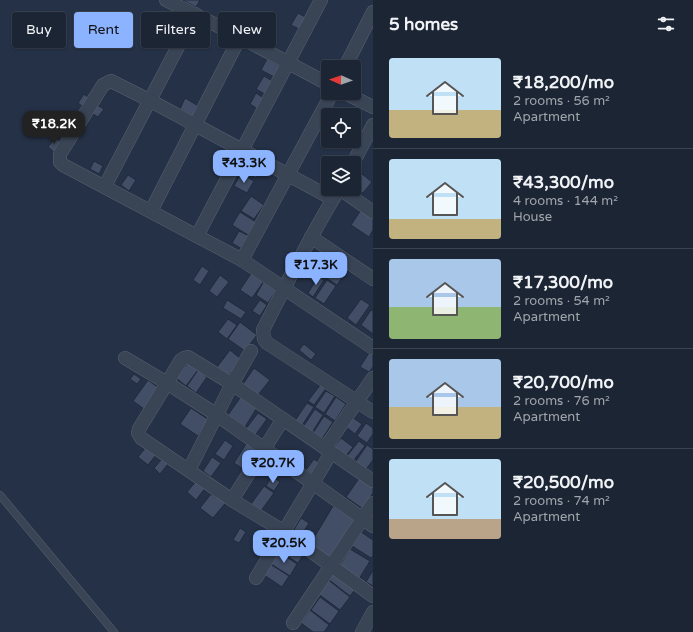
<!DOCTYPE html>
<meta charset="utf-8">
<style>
body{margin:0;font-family:"Varela Round",sans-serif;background:#252d3c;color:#f1f3f6;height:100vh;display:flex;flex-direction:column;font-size:15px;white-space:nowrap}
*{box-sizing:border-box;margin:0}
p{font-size:13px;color:#a0a5ac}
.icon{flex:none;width:22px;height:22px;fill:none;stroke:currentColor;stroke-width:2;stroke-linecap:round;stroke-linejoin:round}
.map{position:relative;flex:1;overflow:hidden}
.side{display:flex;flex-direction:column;background:#1c2534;width:320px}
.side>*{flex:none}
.top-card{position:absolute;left:12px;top:12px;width:301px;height:36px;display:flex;gap:8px}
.needle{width:26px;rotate:272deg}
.buttons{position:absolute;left:321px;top:60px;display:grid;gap:8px}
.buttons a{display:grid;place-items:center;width:40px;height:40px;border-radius:4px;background:#1c2534;box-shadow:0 1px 3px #0004,0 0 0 1px #3a424f;font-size:20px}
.price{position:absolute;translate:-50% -34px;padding:0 9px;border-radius:8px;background:#8bb3ff;color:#111;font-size:13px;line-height:26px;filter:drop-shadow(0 1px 2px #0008)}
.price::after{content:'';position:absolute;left:50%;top:24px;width:12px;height:9px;margin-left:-6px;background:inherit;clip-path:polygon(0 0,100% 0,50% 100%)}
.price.selected{background:#222;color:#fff}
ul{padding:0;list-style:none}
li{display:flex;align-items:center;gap:12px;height:100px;padding:0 16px}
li+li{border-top:1px solid #3a424f}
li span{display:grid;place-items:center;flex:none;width:112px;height:80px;border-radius:4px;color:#555}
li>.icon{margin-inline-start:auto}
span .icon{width:48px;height:48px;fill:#fffc;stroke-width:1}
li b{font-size:17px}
h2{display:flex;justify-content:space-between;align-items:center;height:48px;padding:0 16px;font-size:17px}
.chip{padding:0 14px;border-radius:4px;background:#1c2534;box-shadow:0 1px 3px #0004,0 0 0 1px #3a424f;font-size:14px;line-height:36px}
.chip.selected{background:#8bb3ff;color:#111}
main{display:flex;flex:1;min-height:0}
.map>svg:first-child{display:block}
.building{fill:#414e66;stroke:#202a3c}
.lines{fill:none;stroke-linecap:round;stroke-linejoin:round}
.lane-casing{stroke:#586172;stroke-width:8}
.street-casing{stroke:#586172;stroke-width:14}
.lane{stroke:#394455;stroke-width:7}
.street{stroke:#394455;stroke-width:13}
</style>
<main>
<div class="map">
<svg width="373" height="632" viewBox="0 0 373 632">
<rect width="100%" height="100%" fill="#253146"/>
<g class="building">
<polygon points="182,0 200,0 196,7"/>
<polygon points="298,13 307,18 301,30 291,25"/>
<polygon points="267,59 280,66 274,77 261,70"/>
<polygon points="264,76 274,82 266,95 256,89"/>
<polygon points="256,93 265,99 259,110 250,104"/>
<polygon points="84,94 89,98 82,106 78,103"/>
<polygon points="185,98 200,107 194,117 180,109"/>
<polygon points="97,105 104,109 98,117 91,113"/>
<polygon points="55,138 61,142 54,152 48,147"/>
<polygon points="249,156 264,165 256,178 242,170"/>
<polygon points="94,161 103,166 99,174 90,169"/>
<polygon points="241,174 254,181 247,193 234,186"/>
<polygon points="362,174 372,182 363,193 354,186"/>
<polygon points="128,175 136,180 129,191 121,185"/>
<polygon points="251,196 264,205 254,219 241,211"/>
<polygon points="361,210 373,219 373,230 369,237 351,225"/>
<polygon points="240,212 256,222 248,235 232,225"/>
<polygon points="239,231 249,236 242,249 232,243"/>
<polygon points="322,255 328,259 318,274 312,270"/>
<polygon points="333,255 350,266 337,285 320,274"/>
<polygon points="202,266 209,271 200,285 193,280"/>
<polygon points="252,272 264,281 252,298 240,290"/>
<polygon points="220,275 229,282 217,297 209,291"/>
<polygon points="319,276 324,280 313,297 308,293"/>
<polygon points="327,280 336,286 324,304 315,298"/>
<polygon points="264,281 277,289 268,303 256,295"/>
<polygon points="361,299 370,305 356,325 347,318"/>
<polygon points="227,300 246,312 241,319 223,308"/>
<polygon points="260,300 267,305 260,316 252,311"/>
<polygon points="371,310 373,311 373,334 361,325"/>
<polygon points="228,319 237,325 227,339 218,332"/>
<polygon points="240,322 257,335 245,351 228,339"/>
<polygon points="304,344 316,354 311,360 299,350"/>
<polygon points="230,350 241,359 229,375 217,367"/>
<polygon points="369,353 373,355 373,367 369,372 360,367"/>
<polygon points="188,363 198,370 186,386 176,378"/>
<polygon points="254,368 270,380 258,395 243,384"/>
<polygon points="198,370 207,377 196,393 187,386"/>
<polygon points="134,374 141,379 137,384 130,379"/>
<polygon points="148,380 159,388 144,409 133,401"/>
<polygon points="324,380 329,384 314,405 308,401"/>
<polygon points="326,391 335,396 324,413 315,407"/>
<polygon points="242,395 258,406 245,427 228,415"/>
<polygon points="336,397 346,404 335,421 325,414"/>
<polygon points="307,403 314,407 301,427 294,422"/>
<polygon points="191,408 209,420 198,436 180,424"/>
<polygon points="315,409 323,415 310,436 301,430"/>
<polygon points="258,413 267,419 254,437 245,430"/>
<polygon points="324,416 333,422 320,442 311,436"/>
<polygon points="352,417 362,424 355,434 346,427"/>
<polygon points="366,423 373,428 373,434 367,443 357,436"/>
<polygon points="341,438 353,447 345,457 333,448"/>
<polygon points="225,440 233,446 224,460 215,454"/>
<polygon points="248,441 259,449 245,470 234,463"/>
<polygon points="359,441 365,446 353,461 347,456"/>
<polygon points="367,445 373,449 373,460 364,472 354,464"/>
<polygon points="146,447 156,455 148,465 138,457"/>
<polygon points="212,457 221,463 211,477 203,471"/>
<polygon points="162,459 168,464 160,474 154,468"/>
<polygon points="314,459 321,464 313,475 306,470"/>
<polygon points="272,476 280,482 274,491 266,486"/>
<polygon points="360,477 373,486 373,493 363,509 346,497"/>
<polygon points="197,480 206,487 196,500 187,492"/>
<polygon points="264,486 274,493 261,511 251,504"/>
<polygon points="219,493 228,500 213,518 200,508 211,494 216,497"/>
<polygon points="333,506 356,520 331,560 309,546"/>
<polygon points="301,518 309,523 300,538 292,533"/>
<polygon points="240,528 246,532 239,543 233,540"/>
<polygon points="361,532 373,540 373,556 371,558 352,546"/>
<polygon points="286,540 305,552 298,563 279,551"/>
<polygon points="350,549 370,561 359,579 339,567"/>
<polygon points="279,552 297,564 290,576 271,564"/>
<polygon points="270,564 289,576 282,587 264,575"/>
<polygon points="334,570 357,587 350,596 328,579"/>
<polygon points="373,570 373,586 366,582"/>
<polygon points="327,579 350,597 340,610 317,593"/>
<polygon points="320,597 339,611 330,624 311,610"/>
<polygon points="310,610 329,625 324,632 313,632 301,623"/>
</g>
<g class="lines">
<defs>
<polyline id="lane" points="0,495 114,632"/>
<g id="street">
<polyline points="166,0 240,37 328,84"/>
<polyline points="345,67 373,12"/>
<polyline points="345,93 373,107"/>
<polyline points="353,163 373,125"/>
<polyline points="105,186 195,14"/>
<path d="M 339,189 C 311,235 287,282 263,330 L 264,339 L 267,343 L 373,412"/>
<polyline points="340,189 373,212"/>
<polyline points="333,199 149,100 111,81 103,85 60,154 60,162 63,165 242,260 373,348"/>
<polyline points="151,211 240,37"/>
<polyline points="197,236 321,0"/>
<polyline points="311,237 373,279"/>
<polyline points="242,260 332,93"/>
<polyline points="125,358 167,383 217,415 373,526"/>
<polyline points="325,448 373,378"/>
<polyline points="189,470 232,384 251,351"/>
<polyline points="373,481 232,384 188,357 184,358 181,360 139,429 138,433 141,438 232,500 283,531 373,596"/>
<polyline points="232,500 283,419"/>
<polyline points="256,578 331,453"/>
<polyline points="293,623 373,503"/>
<polyline points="362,632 373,612"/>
</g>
</defs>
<use href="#lane" class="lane-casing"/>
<use href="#street" class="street-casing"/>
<use href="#lane" class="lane"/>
<use href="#street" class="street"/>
</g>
</svg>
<div class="buttons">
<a><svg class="needle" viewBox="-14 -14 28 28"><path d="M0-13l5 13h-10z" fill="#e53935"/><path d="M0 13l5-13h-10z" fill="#a0a5ac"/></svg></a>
<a><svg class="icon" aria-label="locate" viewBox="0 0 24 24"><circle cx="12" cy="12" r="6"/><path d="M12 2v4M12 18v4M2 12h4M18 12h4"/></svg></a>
<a><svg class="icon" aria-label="layers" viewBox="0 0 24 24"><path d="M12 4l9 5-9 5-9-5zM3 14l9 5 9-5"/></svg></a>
</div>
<b class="price selected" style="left:54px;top:145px">₹18.2K</b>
<b class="price" style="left:244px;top:184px">₹43.3K</b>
<b class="price" style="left:316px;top:286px">₹17.3K</b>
<b class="price" style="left:273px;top:484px">₹20.7K</b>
<b class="price" style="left:284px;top:564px">₹20.5K</b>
<div class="top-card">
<a class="chip">Buy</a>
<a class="chip selected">Rent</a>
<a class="chip">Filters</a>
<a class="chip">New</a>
</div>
</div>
<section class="side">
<h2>5 homes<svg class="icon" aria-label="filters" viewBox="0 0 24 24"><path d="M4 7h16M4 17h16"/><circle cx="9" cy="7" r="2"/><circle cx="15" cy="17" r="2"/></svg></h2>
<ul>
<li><span style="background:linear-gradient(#bfe0f5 65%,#c2b280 0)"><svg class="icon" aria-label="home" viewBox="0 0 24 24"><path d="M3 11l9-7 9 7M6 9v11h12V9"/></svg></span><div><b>₹18,200/mo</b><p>2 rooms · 56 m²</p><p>Apartment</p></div></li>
<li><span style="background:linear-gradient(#bfe0f5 75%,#c2b280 0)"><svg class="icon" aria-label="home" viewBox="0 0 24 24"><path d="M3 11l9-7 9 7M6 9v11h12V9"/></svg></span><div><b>₹43,300/mo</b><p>4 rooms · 144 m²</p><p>House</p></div></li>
<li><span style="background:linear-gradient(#a9c7e8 60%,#8fb573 0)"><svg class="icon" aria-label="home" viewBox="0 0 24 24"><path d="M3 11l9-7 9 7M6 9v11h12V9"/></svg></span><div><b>₹17,300/mo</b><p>2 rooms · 54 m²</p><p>Apartment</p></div></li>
<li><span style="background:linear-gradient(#a9c7e8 60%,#c2b280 0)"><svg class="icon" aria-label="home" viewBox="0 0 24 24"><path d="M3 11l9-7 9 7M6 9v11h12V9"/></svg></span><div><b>₹20,700/mo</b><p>2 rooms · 76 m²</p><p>Apartment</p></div></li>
<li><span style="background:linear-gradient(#bfe0f5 75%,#b9a48a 0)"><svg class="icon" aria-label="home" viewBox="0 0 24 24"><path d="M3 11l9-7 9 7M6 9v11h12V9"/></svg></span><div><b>₹20,500/mo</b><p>2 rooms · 74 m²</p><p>Apartment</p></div></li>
</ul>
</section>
</main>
